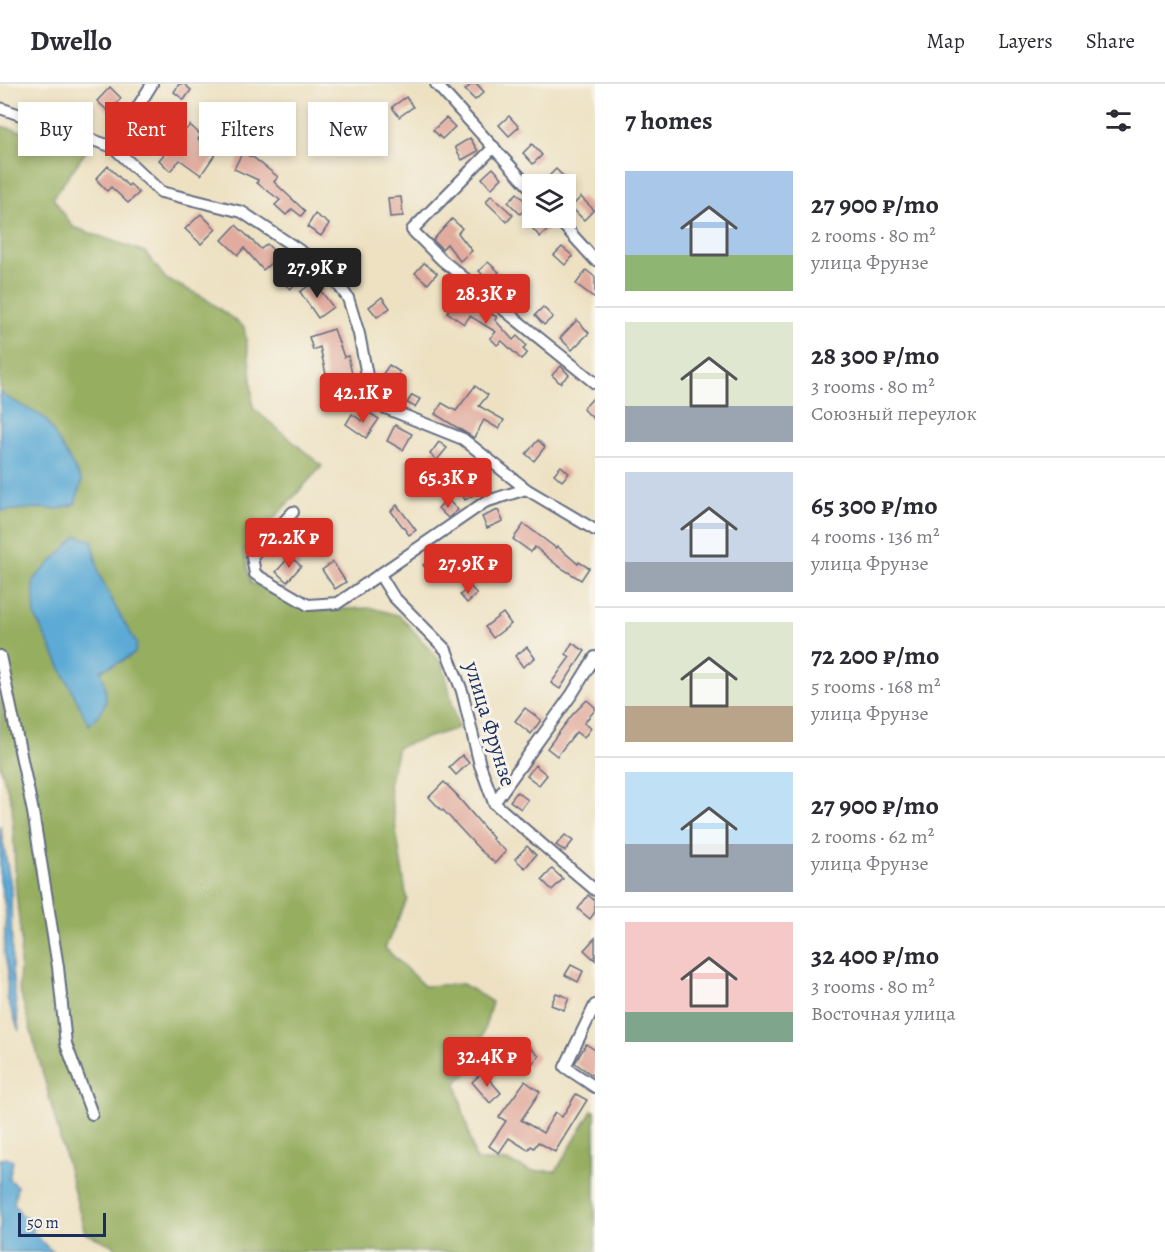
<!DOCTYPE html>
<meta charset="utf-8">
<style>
body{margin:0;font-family:Alegreya,serif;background:#f7f7f7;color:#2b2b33;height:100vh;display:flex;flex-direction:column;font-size:22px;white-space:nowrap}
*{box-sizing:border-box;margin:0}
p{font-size:20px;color:#7c7c81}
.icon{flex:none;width:33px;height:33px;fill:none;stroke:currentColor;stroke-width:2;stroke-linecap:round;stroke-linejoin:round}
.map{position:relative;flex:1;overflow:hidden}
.sheet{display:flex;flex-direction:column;background:#fff;width:570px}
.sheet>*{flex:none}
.guide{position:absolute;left:18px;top:18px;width:486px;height:54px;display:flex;gap:12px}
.controls{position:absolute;left:522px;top:90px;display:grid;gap:12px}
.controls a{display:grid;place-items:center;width:54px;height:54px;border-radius:0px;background:#fff;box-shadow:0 3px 9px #0003;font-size:30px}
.scale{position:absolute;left:18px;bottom:15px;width:88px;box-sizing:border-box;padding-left:6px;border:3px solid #1b2f5e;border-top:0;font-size:16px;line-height:21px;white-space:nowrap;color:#1b2f5e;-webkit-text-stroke:4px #f7f3e8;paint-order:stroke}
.price{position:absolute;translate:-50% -51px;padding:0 14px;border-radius:6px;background:#d93025;color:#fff;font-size:20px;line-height:39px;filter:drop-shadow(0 2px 3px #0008)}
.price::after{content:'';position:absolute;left:50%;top:36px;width:18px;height:14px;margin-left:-9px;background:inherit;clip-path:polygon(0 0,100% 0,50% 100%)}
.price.current{background:#222;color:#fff}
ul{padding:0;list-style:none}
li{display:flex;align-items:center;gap:18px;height:150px;padding:0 30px}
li+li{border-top:2px solid #e1e1e2}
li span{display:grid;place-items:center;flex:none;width:168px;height:120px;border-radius:0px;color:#555}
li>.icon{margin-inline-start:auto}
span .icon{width:72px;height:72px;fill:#fffc;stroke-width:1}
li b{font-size:26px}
h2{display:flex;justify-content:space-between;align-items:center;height:72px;padding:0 30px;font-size:26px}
.pill{padding:0 21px;border-radius:0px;background:#fff;box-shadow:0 3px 9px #0003;font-size:21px;line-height:54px}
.pill.current{background:#d93025;color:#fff}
header{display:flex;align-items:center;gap:36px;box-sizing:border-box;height:84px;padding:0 30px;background:#fff;border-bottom:2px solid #e1e1e2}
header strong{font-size:28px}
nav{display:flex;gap:33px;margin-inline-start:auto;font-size:21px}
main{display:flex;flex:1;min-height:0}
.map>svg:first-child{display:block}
.forest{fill:#96ae60;stroke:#586e5f;stroke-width:1.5}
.water{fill:#5caad5;stroke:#3c6c9a;stroke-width:1.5}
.building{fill:#e1ab9e}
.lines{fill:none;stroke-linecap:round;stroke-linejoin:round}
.street-casing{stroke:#646d81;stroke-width:14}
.street{stroke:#fff;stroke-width:10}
.labels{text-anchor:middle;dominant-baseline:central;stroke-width:6;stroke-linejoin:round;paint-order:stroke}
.street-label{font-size:22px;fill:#1b2f5e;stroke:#f7f3e8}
</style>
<header>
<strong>Dwello</strong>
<nav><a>Map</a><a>Layers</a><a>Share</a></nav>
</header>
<main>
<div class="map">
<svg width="595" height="1168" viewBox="0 0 595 1168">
<rect width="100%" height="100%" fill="#f7f3e8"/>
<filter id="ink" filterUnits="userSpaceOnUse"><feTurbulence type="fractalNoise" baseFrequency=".0167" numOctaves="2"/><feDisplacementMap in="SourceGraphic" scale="12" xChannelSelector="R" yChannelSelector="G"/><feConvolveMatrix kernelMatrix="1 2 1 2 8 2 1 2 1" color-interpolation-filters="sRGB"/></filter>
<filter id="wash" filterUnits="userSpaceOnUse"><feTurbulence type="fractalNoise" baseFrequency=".008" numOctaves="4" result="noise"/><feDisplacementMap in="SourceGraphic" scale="24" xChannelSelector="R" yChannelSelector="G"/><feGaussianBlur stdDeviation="1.35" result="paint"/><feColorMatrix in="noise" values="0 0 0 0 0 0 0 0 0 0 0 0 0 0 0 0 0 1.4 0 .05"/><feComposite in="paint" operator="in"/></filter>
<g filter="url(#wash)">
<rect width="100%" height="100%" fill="#ede1c2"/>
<polygon class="forest" points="0,42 89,63 53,114 73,143 145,168 166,195 203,213 244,243 250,281 253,324 322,382 244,467 251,499 322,526 372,524 400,532 443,580 458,644 398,663 389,701 407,816 385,864 424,902 463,900 492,918 474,982 456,999 476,1077 507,1077 530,1087 556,1087 592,1027 595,1027 595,1168 117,1168 115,1162 85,1149 45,997 19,904 21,856 16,806 12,720 0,682"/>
<g class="water">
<polygon points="0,307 3,311 45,334 82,397 75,420 59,425 35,424 3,427 0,425"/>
<path d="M 77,452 L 92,456 L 99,490 L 118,528 L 137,560 L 135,569 L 120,578 L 101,586 C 108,614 111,620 89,641 L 35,532 L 33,496 Z"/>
<polygon points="0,741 11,802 12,887 19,947 7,914 8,887 4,868 6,827 0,796"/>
<path d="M 9,1074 L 13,1077 L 9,1095 L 17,1102 L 14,1120 L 22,1131 L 35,1140 L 32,1148 C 41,1154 45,1164 55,1168 L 0,1168 L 0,1075 Z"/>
</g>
<g id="blocks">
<g class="building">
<polygon points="179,0 184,0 191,6 184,16 174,8"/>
<polygon points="472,0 477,0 484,8 475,16 465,6"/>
<polygon points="110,3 121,14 109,28 97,17"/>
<polygon points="406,13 413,23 399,33 392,23"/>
<polygon points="509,32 519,43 509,52 499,41"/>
<polygon points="446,34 455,43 442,55 433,46"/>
<polygon points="163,36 169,46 156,54 150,44"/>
<polygon points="190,41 201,51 198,55 216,69 201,91 180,76 170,87 159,76"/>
<polygon points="470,54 478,67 462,76 455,63"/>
<polygon points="532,60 542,71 533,80 523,69"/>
<polygon points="242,69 254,74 278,93 274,98 305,127 301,132 292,125 286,131 275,121 280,116 257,99 258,96 234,85"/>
<polygon points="108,82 128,102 130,100 139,109 128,119 111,103 107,107 96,95"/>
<polygon points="493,84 502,94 491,105 482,94"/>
<polygon points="556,85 567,96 562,100 541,100"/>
<polygon points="517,109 529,121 520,130 508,118"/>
<polygon points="491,111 513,131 507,138 486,118"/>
<polygon points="401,113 403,132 390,133 388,114"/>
<polygon points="581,113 594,126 584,136 571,123"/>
<polygon points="201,130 216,145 201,160 185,145"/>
<polygon points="315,130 329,140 321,152 307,143"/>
<polygon points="452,135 462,144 458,149 472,167 460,177 447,160 442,165 433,156"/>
<polygon points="541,135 549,145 540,153 532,144"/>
<polygon points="236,141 261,165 267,160 279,172 263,186 244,164 238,171 222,156"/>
<polygon points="562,163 573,172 565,181 554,171"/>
<polygon points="488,178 499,188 490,198 479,187"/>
<polygon points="424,179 437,189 428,200 415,189"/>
<polygon points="586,186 595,193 595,214 576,200"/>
<polygon points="292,187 300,196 290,205 281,196"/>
<polygon points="317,196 324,205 321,207 333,223 318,234 300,208"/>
<polygon points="516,204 525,213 516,223 506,214"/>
<polygon points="460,211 486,231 488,228 497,233 495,236 513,256 517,252 526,261 523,265 527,269 521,275 502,257 497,261 490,254 496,248 470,232 464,240 447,228"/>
<polygon points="382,213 390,224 377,233 369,223"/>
<polygon points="543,223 553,233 544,241 535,231"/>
<polygon points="577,236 589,249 572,266 560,254"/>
<polygon points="334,245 344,273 348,272 352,290 327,295 320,263 313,266 309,253"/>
<polygon points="389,281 400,288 389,304 378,297"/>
<polygon points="561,282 569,291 560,299 552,291"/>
<polygon points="475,302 488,311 479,322 504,336 499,345 484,336 474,354 435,330 442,319 456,327"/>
<polygon points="412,311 420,315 415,323 407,319"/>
<polygon points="595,312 595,336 583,325"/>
<polygon points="368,328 379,335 366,354 346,340 352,330 362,337"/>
<polygon points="395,341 412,350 403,366 387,357"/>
<polygon points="538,356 545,363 534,377 526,370"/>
<polygon points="439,358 447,364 437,376 430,370"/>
<polygon points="561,382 569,389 562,397 554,390"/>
<polygon points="468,399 475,410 465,416 459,404"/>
<polygon points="447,415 458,426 448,434 438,424"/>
<polygon points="397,421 416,446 409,451 391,427"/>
<polygon points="498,426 503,437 487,444 482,433"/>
<polygon points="524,440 556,464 557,462 578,480 579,478 589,484 581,496 558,482 535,463 531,468 513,455"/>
<polygon points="290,472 301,482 287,498 276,488"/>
<polygon points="432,473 443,485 434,493 423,481"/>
<polygon points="333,478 346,498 335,505 322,486"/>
<polygon points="470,502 477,510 467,519 460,511"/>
<polygon points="503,529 511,540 493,554 485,543"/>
<polygon points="572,559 585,567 560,605 551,599 570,573 566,570"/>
<polygon points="527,563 535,574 523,583 515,572"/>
<polygon points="587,616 595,623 595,626 584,639 591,644 584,654 576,648 557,672 547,664 573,630"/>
<polygon points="525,624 541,636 531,650 515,637"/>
<polygon points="462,671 469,679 456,691 449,683"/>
<polygon points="535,681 547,691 539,701 527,692"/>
<polygon points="444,698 458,712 457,712 493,754 492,755 506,767 495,779 480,766 443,726 442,727 429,713"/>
<polygon points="517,708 528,716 521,725 510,717"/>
<polygon points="565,751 573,757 565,767 556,761"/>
<polygon points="527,762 536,771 525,784 515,775"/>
<polygon points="552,785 563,795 552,806 542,796"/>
<polygon points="588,811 595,817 595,828 590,835 578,825"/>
<polygon points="595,854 595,876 584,866"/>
<polygon points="571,881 583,887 578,898 565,891"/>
<polygon points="556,909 569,914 564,926 551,921"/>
<polygon points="525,959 539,972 529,983 514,970"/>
<polygon points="586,960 595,966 595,993 575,979"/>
<polygon points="483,988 501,1009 490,1019 472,998"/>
<polygon points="525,997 540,1008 521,1036 543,1049 555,1028 562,1033 576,1010 587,1016 555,1068 538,1058 534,1064 531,1062 528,1066 509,1054 499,1069 489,1062 506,1037 499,1033"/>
</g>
</g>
</g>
<g filter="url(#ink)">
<use href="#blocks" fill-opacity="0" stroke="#646d81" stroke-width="1.5"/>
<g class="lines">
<defs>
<g id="street">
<polyline points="436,0 532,106"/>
<polyline points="0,24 113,63 161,108 242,128 326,184 348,214 359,250 369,302 383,323 463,355 526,405 595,446"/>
<polyline points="113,63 152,0"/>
<polyline points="494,63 412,146 442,176 595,299"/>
<polyline points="557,134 595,176"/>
<polyline points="293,428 252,472 255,490 308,521 338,519 485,418 526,405"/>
<polyline points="380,491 393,512 446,566 462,607 480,681 494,719 595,806"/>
<polyline points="0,572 33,728 58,883 66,960 92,1030"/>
<polyline points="494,719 572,610 595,573"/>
<polyline points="595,921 565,983 595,1003"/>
</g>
</defs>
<use href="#street" class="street-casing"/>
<use href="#street" class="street"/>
</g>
</g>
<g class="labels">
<g class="street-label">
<text transform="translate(490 640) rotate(73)">улица Фрунзе</text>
</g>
</g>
</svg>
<div class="controls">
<a><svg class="icon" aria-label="layers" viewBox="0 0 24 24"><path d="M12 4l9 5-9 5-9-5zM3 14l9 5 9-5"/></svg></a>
</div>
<div class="scale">50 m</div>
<b class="price current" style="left:317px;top:215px">27.9K ₽</b>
<b class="price" style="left:486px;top:241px">28.3K ₽</b>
<b class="price" style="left:363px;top:340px">42.1K ₽</b>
<b class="price" style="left:448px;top:425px">65.3K ₽</b>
<b class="price" style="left:289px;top:485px">72.2K ₽</b>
<b class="price" style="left:468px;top:511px">27.9K ₽</b>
<b class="price" style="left:487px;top:1004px">32.4K ₽</b>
<div class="guide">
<a class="pill">Buy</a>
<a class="pill current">Rent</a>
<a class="pill">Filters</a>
<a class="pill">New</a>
</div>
</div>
<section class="sheet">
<h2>7 homes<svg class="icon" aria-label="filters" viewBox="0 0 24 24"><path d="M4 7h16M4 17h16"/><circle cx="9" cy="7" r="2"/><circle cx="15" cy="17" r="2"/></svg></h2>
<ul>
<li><span style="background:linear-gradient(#a9c7e8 70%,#8fb573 0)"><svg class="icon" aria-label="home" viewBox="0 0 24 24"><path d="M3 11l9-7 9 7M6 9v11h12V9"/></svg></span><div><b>27 900 ₽/mo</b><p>2 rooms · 80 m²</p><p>улица Фрунзе</p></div></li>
<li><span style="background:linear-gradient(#dfe7d0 70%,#9aa5b1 0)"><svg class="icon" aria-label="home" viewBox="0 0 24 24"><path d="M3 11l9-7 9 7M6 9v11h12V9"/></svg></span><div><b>28 300 ₽/mo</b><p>3 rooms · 80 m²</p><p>Союзный переулок</p></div></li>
<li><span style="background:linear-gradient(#c9d6e8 75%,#9aa5b1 0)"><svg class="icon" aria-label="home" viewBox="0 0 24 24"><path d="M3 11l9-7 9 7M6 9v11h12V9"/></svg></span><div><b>65 300 ₽/mo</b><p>4 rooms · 136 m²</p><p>улица Фрунзе</p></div></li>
<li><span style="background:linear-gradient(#dfe7d0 70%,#b9a48a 0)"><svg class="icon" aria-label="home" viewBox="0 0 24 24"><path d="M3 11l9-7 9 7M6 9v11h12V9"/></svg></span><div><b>72 200 ₽/mo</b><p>5 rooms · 168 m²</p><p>улица Фрунзе</p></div></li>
<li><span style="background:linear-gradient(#bfe0f5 60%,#9aa5b1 0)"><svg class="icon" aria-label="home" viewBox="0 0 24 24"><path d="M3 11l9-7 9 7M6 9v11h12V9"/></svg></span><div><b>27 900 ₽/mo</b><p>2 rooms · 62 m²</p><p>улица Фрунзе</p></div></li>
<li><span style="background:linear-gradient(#f6c9c9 75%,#7fa58c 0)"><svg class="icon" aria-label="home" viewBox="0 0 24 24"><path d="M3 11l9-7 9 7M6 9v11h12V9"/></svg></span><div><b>32 400 ₽/mo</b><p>3 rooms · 80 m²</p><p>Восточная улица</p></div></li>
</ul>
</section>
</main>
